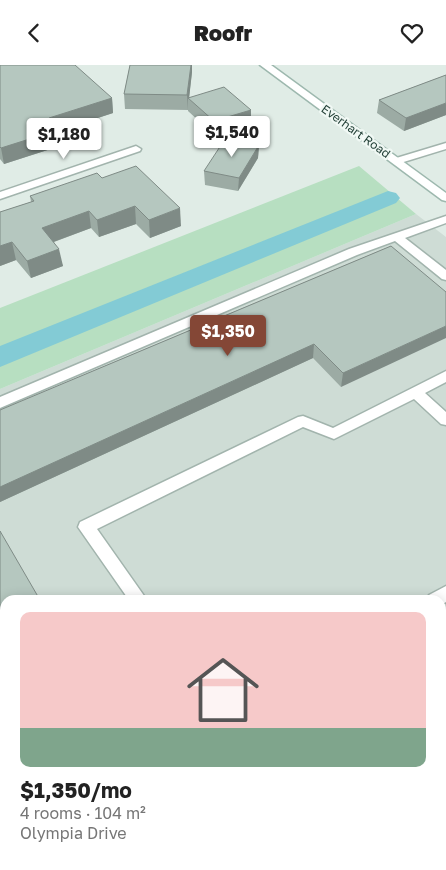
<!DOCTYPE html>
<meta charset="utf-8">
<style>
body{margin:0;font-family:"Golos Text",sans-serif;background:#f6f6f6;color:#222;height:100vh;display:flex;flex-direction:column;font-size:19px;white-space:nowrap}
*{box-sizing:border-box;margin:0}
p{font-size:16px;color:#767676}
.icon{flex:none;width:28px;height:28px;fill:none;stroke:currentColor;stroke-width:2;stroke-linecap:round;stroke-linejoin:round}
.map{position:relative;flex:1;overflow:hidden}
.drawer{position:absolute;left:0px;top:530px;width:446px;height:275px;display:flex;flex-direction:column;background:#fff;border-radius:15px 15px 0 0;box-shadow:0 2px 12px #0003}
.drawer>*{flex:none}
.price{position:absolute;translate:-50% -42px;padding:0 11px;border-radius:5px;background:#fff;color:#222;font-size:16px;line-height:32px;filter:drop-shadow(0 1px 2px #0008)}
.price::after{content:'';position:absolute;left:50%;top:30px;width:15px;height:11px;margin-left:-8px;background:inherit;clip-path:polygon(0 0,100% 0,50% 100%)}
.price.active{background:#844736;color:#fff}
ul{padding:0;list-style:none}
li{display:grid;align-content:center;gap:10px;height:265px;padding:0 20px}
li+li{border-top:1px solid #e0e0e0}
li span{display:grid;place-items:center;height:155px;border-radius:10px;color:#555}
li>.icon{margin-inline-start:auto}
span .icon{width:90px;height:90px;fill:#fffc;stroke-width:1}
li b{font-size:21px}
header{display:flex;justify-content:space-between;align-items:center;height:65px;padding:0 20px;background:#fff;font-size:22px;font-weight:800}
.map>svg:first-child{display:block}
.built{fill:#cedcd5}
.green{fill:#b7dfc1}
.lines{fill:none;stroke-linecap:round;stroke-linejoin:round}
.canal{fill:#83cbd5;fill-rule:evenodd}
.service-casing{stroke:#a2b4ad;stroke-width:3}
.minor-casing{stroke:#a2b4ad;stroke-width:3}
.tertiary-casing{stroke:#a2b4ad;stroke-width:3}
.secondary-casing{stroke:#9db8ae;stroke-width:3}
.service{fill:#fff;fill-rule:evenodd}
.minor{fill:#fff;fill-rule:evenodd}
.tertiary{fill:#fff;fill-rule:evenodd}
.secondary{fill:#fff;fill-rule:evenodd}
.wall{fill:#9caba4}
.shaded-wall{fill:#7f8b86}
.building{fill:#b5c7bf;stroke:#7f8b86}
.labels{text-anchor:middle;dominant-baseline:central;stroke-width:4.5;stroke-linejoin:round;paint-order:stroke}
.far-street-label{font-size:12px;fill:#1f3d34;stroke:#f0f8f4}
</style>
<header><svg class="icon" aria-label="back" viewBox="0 0 24 24"><path d="M15 5l-7 7 7 7"/></svg>Roofr<svg class="icon" aria-label="heart" viewBox="0 0 24 24"><path d="M12 20l-8-8c-3-5 5-10 8-4 3-6 11-1 8 4z"/></svg></header>
<div class="map">
<svg width="446" height="805" viewBox="0 0 446 805">
<rect width="100%" height="100%" fill="#e0ece6"/>
<g class="built">
<polygon points="416,149 446,172 446,555 441,558 441,535 5,535 5,800 59,800 51,805 0,805 0,324"/>
<polygon points="446,557 446,805 406,805 402,800 441,800 441,560"/>
</g>
<polygon class="green" points="359,101 416,149 0,324 0,243"/>
<g class="lines">
<polygon class="canal" points="388,126 396,128 400,133 396,138 0,302 0,281"/>
<defs>
<g id="service">
<polygon points="446,151 446,158 405,173 446,205 446,215 442,214 395,176 357,190 0,343 0,332 349,184"/>
<polygon points="446,306 446,317 425,328 446,347 446,360 441,359 414,334 334,374 303,362 97,464 147,535 129,535 78,462 80,457 298,352 303,351 333,363"/>
<polygon points="446,521 446,537 441,540 441,535 427,535 429,530"/>
<polygon points="446,574 446,591 441,593 441,576"/>
<polygon points="441,704 446,706 446,730 441,728"/>
<polygon points="5,791 5,800 18,800 16,805 0,805 0,793"/>
<polygon points="318,800 340,800 342,805 320,805"/>
</g>
<polygon id="minor" points="136,81 141,84 140,86 0,134 0,127"/>
<polygon id="tertiary" points="446,78 446,84 397,99 392,96 393,94"/>
<polygon id="secondary" points="260,0 271,0 446,128 446,136 442,135"/>
</defs>
<use href="#service" class="service-casing"/>
<use href="#minor" class="minor-casing"/>
<use href="#tertiary" class="tertiary-casing"/>
<use href="#secondary" class="secondary-casing"/>
<use href="#service" class="service"/>
<use href="#minor" class="minor"/>
<use href="#tertiary" class="tertiary"/>
<use href="#secondary" class="secondary"/>
</g>
<g class="wall">
<polygon points="0,0 112,33 113,48 61,65 63,80 4,99 0,94"/>
<polygon points="130,0 192,0 192,7 189,32 251,45 251,58 214,70 188,46 188,42 188,45 125,44 124,29"/>
<polygon points="446,10 446,50 404,66 377,48 379,35"/>
<polygon points="259,80 258,93 238,126 205,120 204,106"/>
<polygon points="102,113 181,161 150,173 136,159 99,172 91,163 54,177 63,201 31,213 16,195 0,201 0,147 31,137 30,131"/>
<polygon points="391,181 341,322 313,293 0,437 0,345"/>
</g>
<g class="shaded-wall">
<polygon points="191,0 192,0 192,7 189,34 188,33 188,45 187,30"/>
<polygon points="112,33 113,48 61,65 63,80 4,99 1,83 49,53"/>
<polygon points="446,38 446,50 404,66 406,53"/>
<polygon points="251,45 251,58 214,70 214,56"/>
<polygon points="259,80 258,93 238,126 239,113"/>
<polygon points="135,141 136,159 99,172 97,155"/>
<polygon points="180,143 181,161 150,173 149,155"/>
<polygon points="89,146 91,163 45,180 42,163"/>
<polygon points="12,177 16,195 0,201 0,181"/>
<polygon points="59,184 63,201 31,213 27,196"/>
<polygon points="446,261 446,273 341,322 343,308"/>
<polygon points="314,279 313,293 0,437 0,422"/>
</g>
<g class="building">
<polygon points="0,0 75,0 112,33 49,53 61,64 1,83 0,82"/>
<polygon points="130,0 191,0 187,30 124,29"/>
<polygon points="446,10 446,38 406,53 379,35"/>
<polygon points="224,22 251,45 214,56 188,33"/>
<polygon points="225,74 259,80 239,113 204,106"/>
<polygon points="136,101 180,143 149,155 135,141 97,155 89,146 42,163 59,184 27,196 12,177 0,181 0,147 34,136 30,131 97,108 102,113"/>
<polygon points="391,181 446,227 446,261 343,308 314,279 0,422 0,345"/>
<polygon points="0,466 40,535 5,535 5,762 0,750"/>
<polygon points="63,800 217,800 220,805 56,805"/>
</g>
<g class="labels">
<g class="far-street-label">
<text transform="translate(356 66) rotate(36)">Everhart Road</text>
</g>
</g>
</svg>
<b class="price" style="left:232px;top:93px">$1,540</b>
<b class="price" style="left:64px;top:95px">$1,180</b>
<b class="price active" style="left:228px;top:292px">$1,350</b>
<section class="drawer">
<ul>
<li><span style="background:linear-gradient(#f6c9c9 75%,#7fa58c 0)"><svg class="icon" aria-label="home" viewBox="0 0 24 24"><path d="M3 11l9-7 9 7M6 9v11h12V9"/></svg></span><div><b>$1,350/mo</b><p>4 rooms · 104 m²</p><p>Olympia Drive</p></div></li>
</ul>
</section>
</div>
